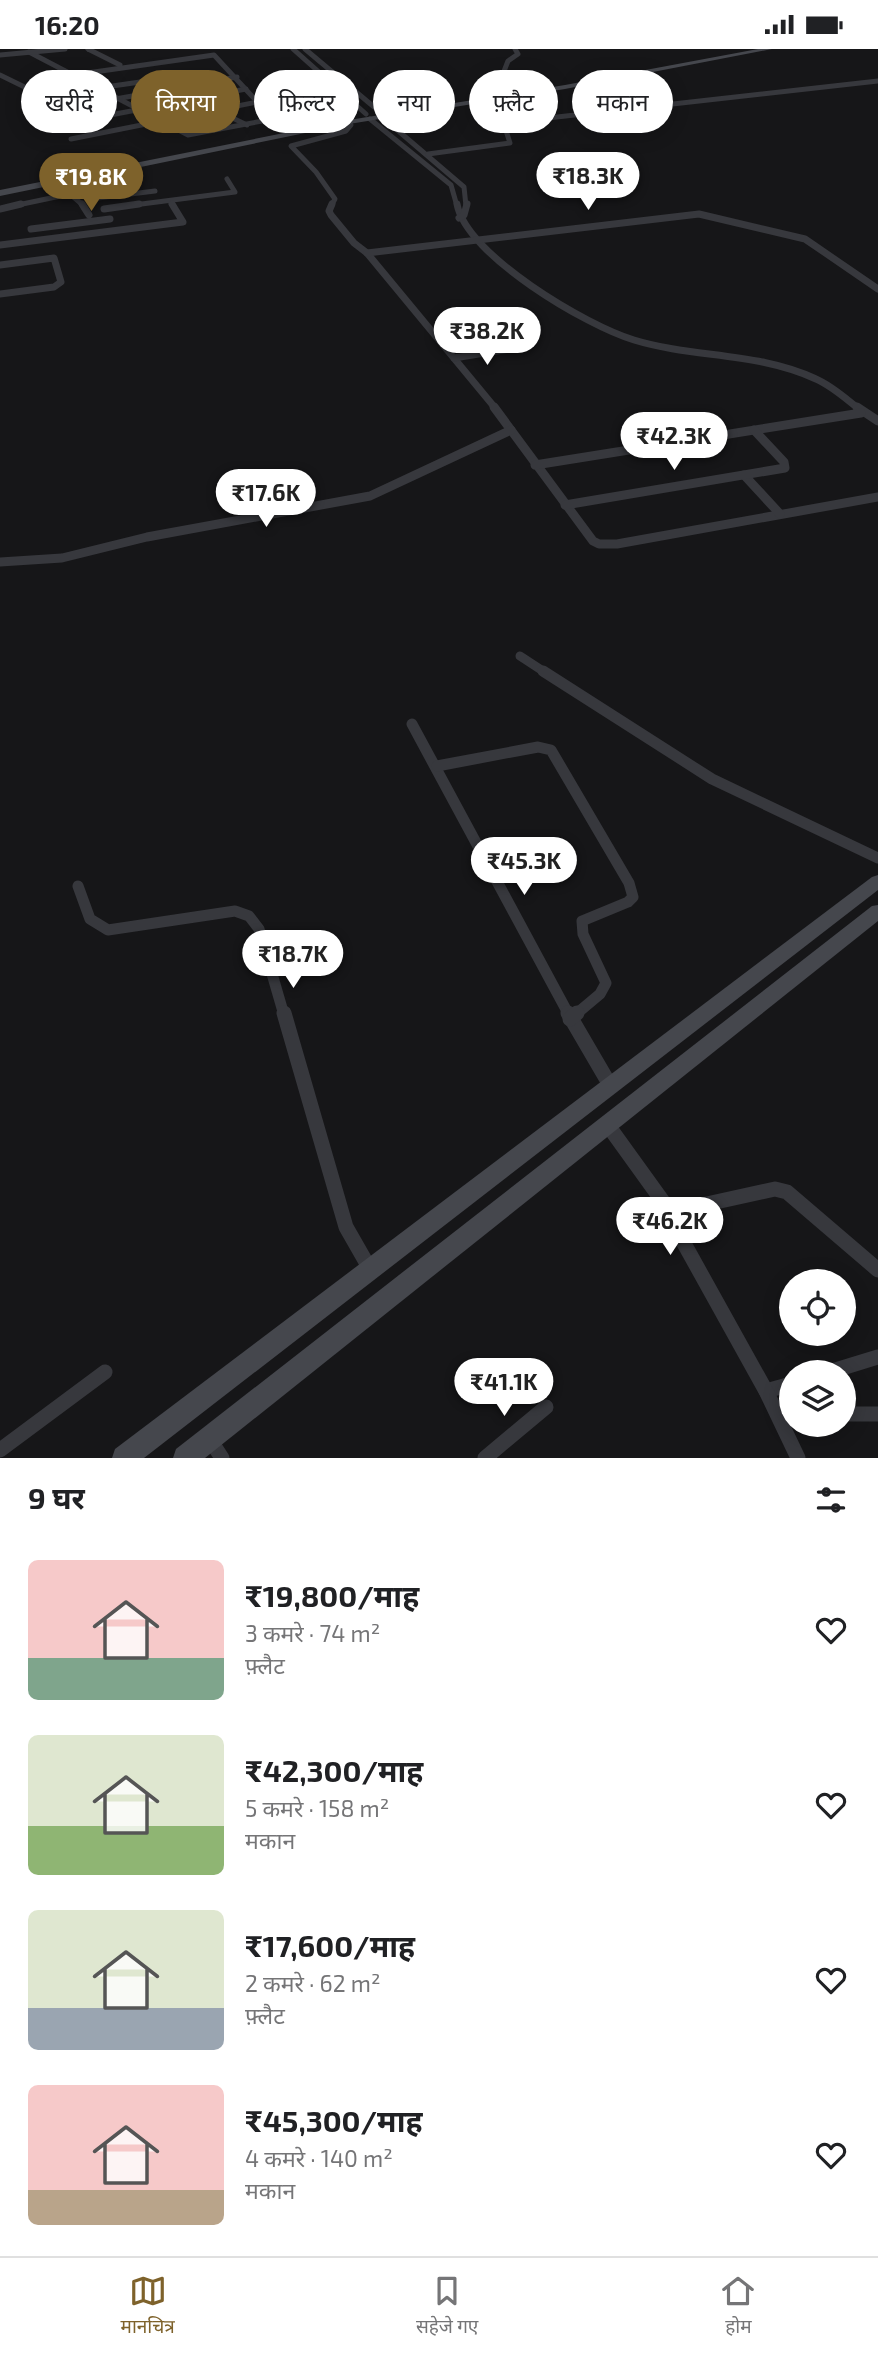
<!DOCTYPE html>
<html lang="hi">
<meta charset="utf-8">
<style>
body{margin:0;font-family:"Exo 2","Noto Sans Devanagari",sans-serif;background:#f6f6f6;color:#202124;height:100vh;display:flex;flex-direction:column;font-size:26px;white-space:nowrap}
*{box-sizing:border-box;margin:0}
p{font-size:23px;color:#757577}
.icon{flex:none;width:38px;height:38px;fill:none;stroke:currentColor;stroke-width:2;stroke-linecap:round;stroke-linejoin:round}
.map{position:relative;height:1409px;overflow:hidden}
.sheet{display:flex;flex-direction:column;background:#fff;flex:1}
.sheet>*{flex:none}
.top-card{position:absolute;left:21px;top:21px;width:836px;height:63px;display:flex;gap:14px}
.tools{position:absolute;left:779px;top:1220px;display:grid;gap:14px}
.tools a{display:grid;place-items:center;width:77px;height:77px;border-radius:50%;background:#fff;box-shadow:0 4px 18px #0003;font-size:35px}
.price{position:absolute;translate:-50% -60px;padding:0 16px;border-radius:24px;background:#fff;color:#222;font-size:23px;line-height:46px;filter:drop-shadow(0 2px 4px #0008)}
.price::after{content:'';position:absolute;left:50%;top:42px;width:21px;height:16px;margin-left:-10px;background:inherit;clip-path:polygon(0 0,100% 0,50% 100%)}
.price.active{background:#7e622b;color:#fff}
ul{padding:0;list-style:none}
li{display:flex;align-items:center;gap:21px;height:175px;padding:0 28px}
li span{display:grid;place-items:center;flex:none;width:196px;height:140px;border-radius:10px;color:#555}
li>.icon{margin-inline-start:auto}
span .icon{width:84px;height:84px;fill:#fffc;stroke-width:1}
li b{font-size:30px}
h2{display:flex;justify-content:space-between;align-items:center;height:84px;padding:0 28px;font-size:30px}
.tag{padding:0 24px;border-radius:32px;background:#fff;box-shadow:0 4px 18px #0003;font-size:24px;line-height:63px}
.tag.active{background:#7e622b;color:#fff}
.status{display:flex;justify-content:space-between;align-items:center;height:49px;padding:0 35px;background:#fff;direction:ltr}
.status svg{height:19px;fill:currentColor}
.dock{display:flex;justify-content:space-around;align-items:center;height:98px;border-top:2px solid #e0e0e0;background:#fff;font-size:19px;color:#757577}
.dock a{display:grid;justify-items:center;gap:4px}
.dock .active{color:#7e622b}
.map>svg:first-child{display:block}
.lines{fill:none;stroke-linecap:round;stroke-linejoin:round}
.street-far4{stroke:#37383d;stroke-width:5}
.street-far3{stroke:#37383d;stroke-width:7}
.street-far2{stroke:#37383d;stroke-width:9}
.street-far1{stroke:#37383d;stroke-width:11}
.street{stroke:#37383d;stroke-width:15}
.secondary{fill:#45474d;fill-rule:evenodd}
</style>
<div class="status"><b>16:20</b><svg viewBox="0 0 49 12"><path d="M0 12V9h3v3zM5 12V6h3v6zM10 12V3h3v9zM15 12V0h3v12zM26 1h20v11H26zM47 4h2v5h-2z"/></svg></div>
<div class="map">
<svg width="878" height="1409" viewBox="0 0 878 1409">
<rect width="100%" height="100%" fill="#161618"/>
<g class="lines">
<g class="street-far4">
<polyline points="88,0 120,16"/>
<polyline points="293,0 366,65"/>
<polyline points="305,0 380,63"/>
<polyline points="515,0 518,5 508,12 499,35 516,42"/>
<polyline points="29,3 73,26"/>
<polyline points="0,6 65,0"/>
<polygon points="214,6 273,70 188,86 73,26"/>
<polyline points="0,26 43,47 154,31 247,76"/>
<polyline points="44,63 237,28"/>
<polyline points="382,68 464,138 466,157"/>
<polyline points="370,70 451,136 457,157"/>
<polyline points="503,74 878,32"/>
<polyline points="53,77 246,40"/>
<polyline points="71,90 257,53"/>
<polyline points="428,105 510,94 500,63 510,54 512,46"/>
<polyline points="95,125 88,139 97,148"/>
<polyline points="70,145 84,157"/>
<polyline points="98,149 155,142"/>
<polyline points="171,153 174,157"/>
<polyline points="13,157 70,145 96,148"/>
<polyline points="126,157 235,143 227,130"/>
<polyline points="331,157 335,150 316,123 291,97 346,82 351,76 344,69"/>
</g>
<g class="street-far3">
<polyline points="82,155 89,166"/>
<polyline points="332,155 329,162 331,166 354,194 367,204 496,360"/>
<path d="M 457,155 C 466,206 587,277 634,291 C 693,309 759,303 816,330 C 832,337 845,349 859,360"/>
<polyline points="0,160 21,155"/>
<polyline points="104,160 139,155"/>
<polyline points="459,169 464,166 467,155"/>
<polyline points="31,180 110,170"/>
<polyline points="0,196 183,173 172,155"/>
<polyline points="367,204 699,165 805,190 878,240"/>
<polyline points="0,216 54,209 61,233 54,238 0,245"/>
<polyline points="454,309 516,299"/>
</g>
<g class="street-far2">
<polyline points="494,358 593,492 599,495 617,495 878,448"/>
<polyline points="857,358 878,372"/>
<polyline points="535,416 861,364"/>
<polyline points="744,426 780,465"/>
<polyline points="565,456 785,419 784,413 754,381"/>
<polyline points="0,513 62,509 147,488 370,447 511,381"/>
<polyline points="520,607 546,624"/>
</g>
<g class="street-far1">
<polyline points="543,622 712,730 878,809"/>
<polyline points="412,675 569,966"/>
<polyline points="437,717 538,698 551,701 629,834 633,848 628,853 582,872 583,885 606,934 600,945 575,966"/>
<polyline points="78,837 90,870 108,881 235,862 249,867 259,880 284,966"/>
</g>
<g class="street">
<polyline points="284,964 346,1178 370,1220"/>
<polyline points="568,964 610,1036"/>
<polyline points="570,970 577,964"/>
<polyline points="607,1075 674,1168"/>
<polyline points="829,1323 878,1308"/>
<polyline points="766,1342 791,1335"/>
<polyline points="844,1365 878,1365"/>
<polyline points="209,1389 222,1409"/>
<polyline points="0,1401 105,1323"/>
<polyline points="485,1409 546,1358"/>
<polyline points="798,1409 766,1342 676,1180 674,1168 684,1160 775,1140 787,1143 878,1221"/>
</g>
<g class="secondary">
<polygon points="758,0 772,0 565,40 349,75 0,147 0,141 349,71 565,36"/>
<polygon points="878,826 878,841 144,1409 112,1409 115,1400 872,828"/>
<polygon points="878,856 878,872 205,1409 173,1409 176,1400 872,857"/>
</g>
</g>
</svg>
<div class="tools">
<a><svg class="icon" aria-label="locate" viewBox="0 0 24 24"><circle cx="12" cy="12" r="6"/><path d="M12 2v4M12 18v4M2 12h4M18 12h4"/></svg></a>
<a><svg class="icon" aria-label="layers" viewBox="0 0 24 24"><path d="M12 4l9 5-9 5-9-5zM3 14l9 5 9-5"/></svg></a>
</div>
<b class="price" style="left:588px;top:163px">₹18.3K</b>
<b class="price active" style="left:91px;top:164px">₹19.8K</b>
<b class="price" style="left:487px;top:318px">₹38.2K</b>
<b class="price" style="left:674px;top:423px">₹42.3K</b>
<b class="price" style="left:266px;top:480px">₹17.6K</b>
<b class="price" style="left:524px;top:848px">₹45.3K</b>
<b class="price" style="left:293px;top:941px">₹18.7K</b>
<b class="price" style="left:670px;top:1208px">₹46.2K</b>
<b class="price" style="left:504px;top:1369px">₹41.1K</b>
<div class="top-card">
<a class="tag">खरीदें</a>
<a class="tag active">किराया</a>
<a class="tag">फ़िल्टर</a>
<a class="tag">नया</a>
<a class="tag">फ़्लैट</a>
<a class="tag">मकान</a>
</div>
</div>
<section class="sheet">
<h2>9 घर<svg class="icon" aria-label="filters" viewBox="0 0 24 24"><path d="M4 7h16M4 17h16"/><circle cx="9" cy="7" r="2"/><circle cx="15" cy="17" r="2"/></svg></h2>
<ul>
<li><span style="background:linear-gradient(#f6c9c9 70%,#7fa58c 0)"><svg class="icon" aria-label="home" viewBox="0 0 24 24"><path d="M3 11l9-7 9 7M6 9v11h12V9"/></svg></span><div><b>₹19,800/माह</b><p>3 कमरे · 74 m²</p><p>फ़्लैट</p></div><svg class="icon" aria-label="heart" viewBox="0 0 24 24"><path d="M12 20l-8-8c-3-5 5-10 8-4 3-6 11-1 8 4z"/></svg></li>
<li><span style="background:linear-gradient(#dfe7d0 65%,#8fb573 0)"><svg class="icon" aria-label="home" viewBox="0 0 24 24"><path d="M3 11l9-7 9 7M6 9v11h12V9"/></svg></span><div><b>₹42,300/माह</b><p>5 कमरे · 158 m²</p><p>मकान</p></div><svg class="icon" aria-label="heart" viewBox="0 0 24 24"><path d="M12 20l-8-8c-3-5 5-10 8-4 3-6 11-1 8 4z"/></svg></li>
<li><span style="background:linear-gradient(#dfe7d0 70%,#9aa5b1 0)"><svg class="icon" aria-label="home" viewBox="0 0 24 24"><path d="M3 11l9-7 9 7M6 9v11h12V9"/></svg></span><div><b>₹17,600/माह</b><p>2 कमरे · 62 m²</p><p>फ़्लैट</p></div><svg class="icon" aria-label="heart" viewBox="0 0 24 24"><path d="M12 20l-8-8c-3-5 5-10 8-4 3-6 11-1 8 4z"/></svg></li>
<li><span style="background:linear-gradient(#f6c9c9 75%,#b9a48a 0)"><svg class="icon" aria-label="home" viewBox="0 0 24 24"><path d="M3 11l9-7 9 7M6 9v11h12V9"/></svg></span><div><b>₹45,300/माह</b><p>4 कमरे · 140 m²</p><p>मकान</p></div><svg class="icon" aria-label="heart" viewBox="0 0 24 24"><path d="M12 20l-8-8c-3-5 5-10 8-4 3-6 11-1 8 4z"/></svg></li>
</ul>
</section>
<nav class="dock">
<a class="active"><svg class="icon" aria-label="map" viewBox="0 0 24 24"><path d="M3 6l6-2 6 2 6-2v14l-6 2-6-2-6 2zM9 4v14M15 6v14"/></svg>मानचित्र</a>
<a><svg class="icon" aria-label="saved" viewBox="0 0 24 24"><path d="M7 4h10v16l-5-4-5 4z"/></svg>सहेजे गए</a>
<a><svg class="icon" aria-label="home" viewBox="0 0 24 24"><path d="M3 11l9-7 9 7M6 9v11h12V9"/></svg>होम</a>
</nav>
